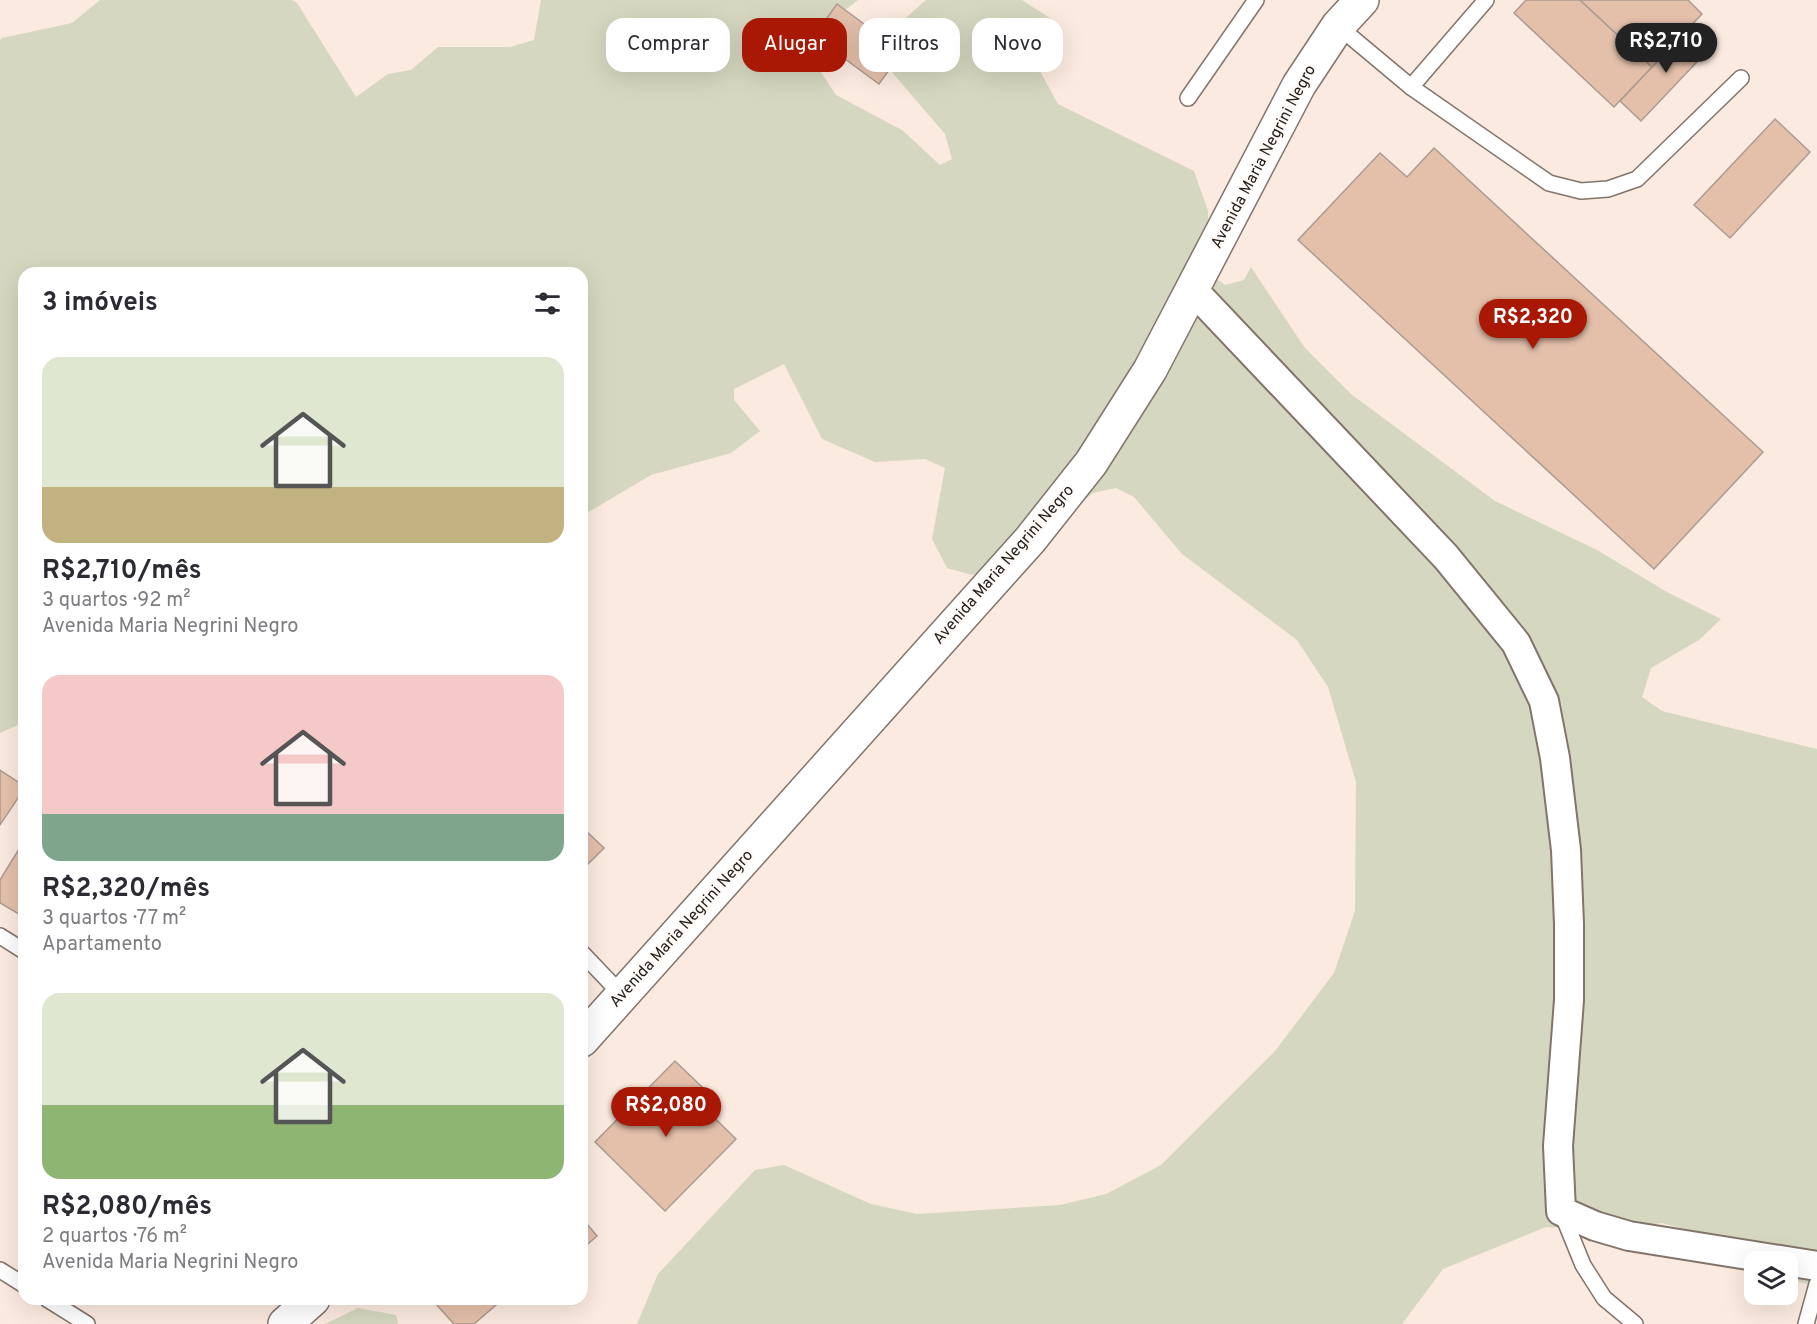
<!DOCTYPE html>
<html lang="pt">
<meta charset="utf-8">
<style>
body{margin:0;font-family:Overpass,sans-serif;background:#f2f2f3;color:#2b2b33;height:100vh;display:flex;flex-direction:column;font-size:22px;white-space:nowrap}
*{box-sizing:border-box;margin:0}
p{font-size:20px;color:#7c7c81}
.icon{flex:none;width:33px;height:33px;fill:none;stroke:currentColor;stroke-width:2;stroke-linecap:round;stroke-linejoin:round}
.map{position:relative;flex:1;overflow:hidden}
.details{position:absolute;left:18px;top:267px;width:570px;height:1038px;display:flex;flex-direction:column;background:#fff;border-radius:18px;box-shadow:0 6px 24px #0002}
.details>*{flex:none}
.top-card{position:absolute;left:606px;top:18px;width:570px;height:54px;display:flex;gap:12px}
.controls{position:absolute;left:1744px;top:1251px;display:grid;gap:12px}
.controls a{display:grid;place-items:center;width:54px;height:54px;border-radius:12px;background:#fff;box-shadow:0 6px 24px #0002;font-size:30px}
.price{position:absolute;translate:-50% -51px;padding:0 14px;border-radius:21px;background:#a91804;color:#fff;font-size:20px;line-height:39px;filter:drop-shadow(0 2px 3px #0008)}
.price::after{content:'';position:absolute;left:50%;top:36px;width:18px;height:14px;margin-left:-9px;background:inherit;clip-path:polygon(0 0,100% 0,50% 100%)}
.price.current{background:#222;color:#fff}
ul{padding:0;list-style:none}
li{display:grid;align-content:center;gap:12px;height:318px;padding:0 24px}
li span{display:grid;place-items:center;height:186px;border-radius:18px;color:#555}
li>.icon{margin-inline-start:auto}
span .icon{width:108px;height:108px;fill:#fffc;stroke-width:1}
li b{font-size:26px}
h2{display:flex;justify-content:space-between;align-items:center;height:72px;padding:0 24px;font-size:26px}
.chip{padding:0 21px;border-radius:18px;background:#fff;box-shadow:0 6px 24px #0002;font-size:21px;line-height:54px}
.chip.current{background:#a91804;color:#fff}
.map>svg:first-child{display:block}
.green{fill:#d5d7c0}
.building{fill:#e4c0ab;stroke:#ab9b91;stroke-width:1.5}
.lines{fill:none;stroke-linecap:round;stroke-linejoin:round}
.service-casing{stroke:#83746b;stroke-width:18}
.minor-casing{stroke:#83746b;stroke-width:32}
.tertiary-casing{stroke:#83746b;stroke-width:36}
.service{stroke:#fff;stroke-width:15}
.minor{stroke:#fff;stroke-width:28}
.tertiary{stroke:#fff;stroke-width:33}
.labels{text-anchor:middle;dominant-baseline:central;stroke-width:5;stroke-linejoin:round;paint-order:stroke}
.street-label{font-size:16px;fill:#221c19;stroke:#fdfaf8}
</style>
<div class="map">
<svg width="1817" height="1324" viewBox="0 0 1817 1324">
<rect width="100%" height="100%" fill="#fbeadf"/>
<g class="green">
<polygon points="100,0 292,0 297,3 356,97 388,74 411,70 438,47 510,47 534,40 541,0 858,0 821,29 814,62 836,95 902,130 940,165 952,159 945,134 866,42 891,31 926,0 1022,0 1053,20 1057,34 1037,41 1031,55 1058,104 1194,171 1208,211 1209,274 1225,285 1244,280 1251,267 1305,348 1351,394 1495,501 1597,550 1667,592 1721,619 1699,640 1651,668 1642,697 1662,711 1817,749 1817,1287 1796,1281 1788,1277 1788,1262 1716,1237 1662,1223 1602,1231 1546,1227 1443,1269 1402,1324 637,1324 658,1274 755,1170 784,1165 871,1204 917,1214 1060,1205 1106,1194 1161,1165 1275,1051 1334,973 1355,911 1356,782 1328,687 1297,640 1182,554 1134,497 1116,488 1093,493 1001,568 972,575 947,568 932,539 945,468 925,459 875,462 822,439 784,364 734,389 734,400 760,431 731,453 651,475 582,516 582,273 24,273 24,722 0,733 0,40 2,38 72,23"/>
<polygon points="358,1308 396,1315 398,1324 325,1324"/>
</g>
<g class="building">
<polygon points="1526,0 1580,0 1652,67 1614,107 1514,13"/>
<polygon points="1580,0 1688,0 1702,14 1652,67"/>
<polygon points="837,4 902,52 879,84 814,36"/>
<polygon points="1690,27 1711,47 1641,121 1620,101"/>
<polygon points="1775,119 1810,152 1730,238 1694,205"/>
<polygon points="1434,148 1763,452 1654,569 1298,240 1380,153 1407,177"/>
<polygon points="0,770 24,786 24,789 0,825"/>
<polygon points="582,827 604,848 582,870"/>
<polygon points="24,841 24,917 0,903 0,880"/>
<polygon points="675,1061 702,1087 692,1096 736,1139 665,1211 595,1142"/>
<polygon points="582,1218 597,1236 582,1249"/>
<polygon points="439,1299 503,1299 474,1324 454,1324 435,1303"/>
</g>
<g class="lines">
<defs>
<g id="service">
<polyline points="1338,26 1411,87 1549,183 1581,191 1608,189 1637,179 1741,78"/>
<polyline points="1411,87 1486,0"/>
<polyline points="1188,98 1256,0"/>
<polyline points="0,936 24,951"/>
<polyline points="582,953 623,996"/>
<polyline points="1561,1211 1583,1265 1604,1298 1635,1324"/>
<polyline points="0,1270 24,1285"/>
<polyline points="47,1299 87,1324"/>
<polyline points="1806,1324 1817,1284"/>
</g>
<polyline id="minor" points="1193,290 1446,557 1516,643 1544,701 1555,758 1566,850 1569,924 1569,1000 1558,1146 1561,1211 1595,1226 1629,1236 1817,1266"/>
<g id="tertiary">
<polyline points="582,1040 1030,540 1091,463 1150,370 1299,85 1338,26 1362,0"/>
<polyline points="285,1324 313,1299"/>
</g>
</defs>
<use href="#service" class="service-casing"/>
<use href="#minor" class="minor-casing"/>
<use href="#tertiary" class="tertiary-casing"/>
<use href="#service" class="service"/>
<use href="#minor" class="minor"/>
<use href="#tertiary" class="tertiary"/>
</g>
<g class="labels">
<g class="street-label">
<text transform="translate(1264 157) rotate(-62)">Avenida Maria Negrini Negro</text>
<text transform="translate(1004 565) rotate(-49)">Avenida Maria Negrini Negro</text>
<text transform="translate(682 929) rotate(-48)">Avenida Maria Negrini Negro</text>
</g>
</g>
</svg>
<div class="controls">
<a><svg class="icon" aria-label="layers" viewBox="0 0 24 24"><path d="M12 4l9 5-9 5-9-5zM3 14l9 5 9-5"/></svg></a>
</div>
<b class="price current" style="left:1666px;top:74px">R$2,710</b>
<b class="price" style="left:1533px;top:350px">R$2,320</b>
<b class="price" style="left:666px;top:1138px">R$2,080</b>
<div class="top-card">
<a class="chip">Comprar</a>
<a class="chip current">Alugar</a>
<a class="chip">Filtros</a>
<a class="chip">Novo</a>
</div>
<section class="details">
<h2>3 imóveis<svg class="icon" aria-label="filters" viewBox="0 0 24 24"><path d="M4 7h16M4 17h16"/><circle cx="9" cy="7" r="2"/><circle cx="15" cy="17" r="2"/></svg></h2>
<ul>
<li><span style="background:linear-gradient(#dfe7d0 70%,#c2b280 0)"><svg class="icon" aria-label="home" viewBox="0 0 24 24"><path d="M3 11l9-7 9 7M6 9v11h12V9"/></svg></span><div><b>R$2,710/mês</b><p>3 quartos · 92 m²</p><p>Avenida Maria Negrini Negro</p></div></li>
<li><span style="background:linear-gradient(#f6c9c9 75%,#7fa58c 0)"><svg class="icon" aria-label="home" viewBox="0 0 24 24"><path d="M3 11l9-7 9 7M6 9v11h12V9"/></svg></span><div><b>R$2,320/mês</b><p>3 quartos · 77 m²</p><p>Apartamento</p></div></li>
<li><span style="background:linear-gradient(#dfe7d0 60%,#8fb573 0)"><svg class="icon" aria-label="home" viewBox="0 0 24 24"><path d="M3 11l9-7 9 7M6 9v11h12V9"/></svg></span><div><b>R$2,080/mês</b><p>2 quartos · 76 m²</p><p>Avenida Maria Negrini Negro</p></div></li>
</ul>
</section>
</div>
